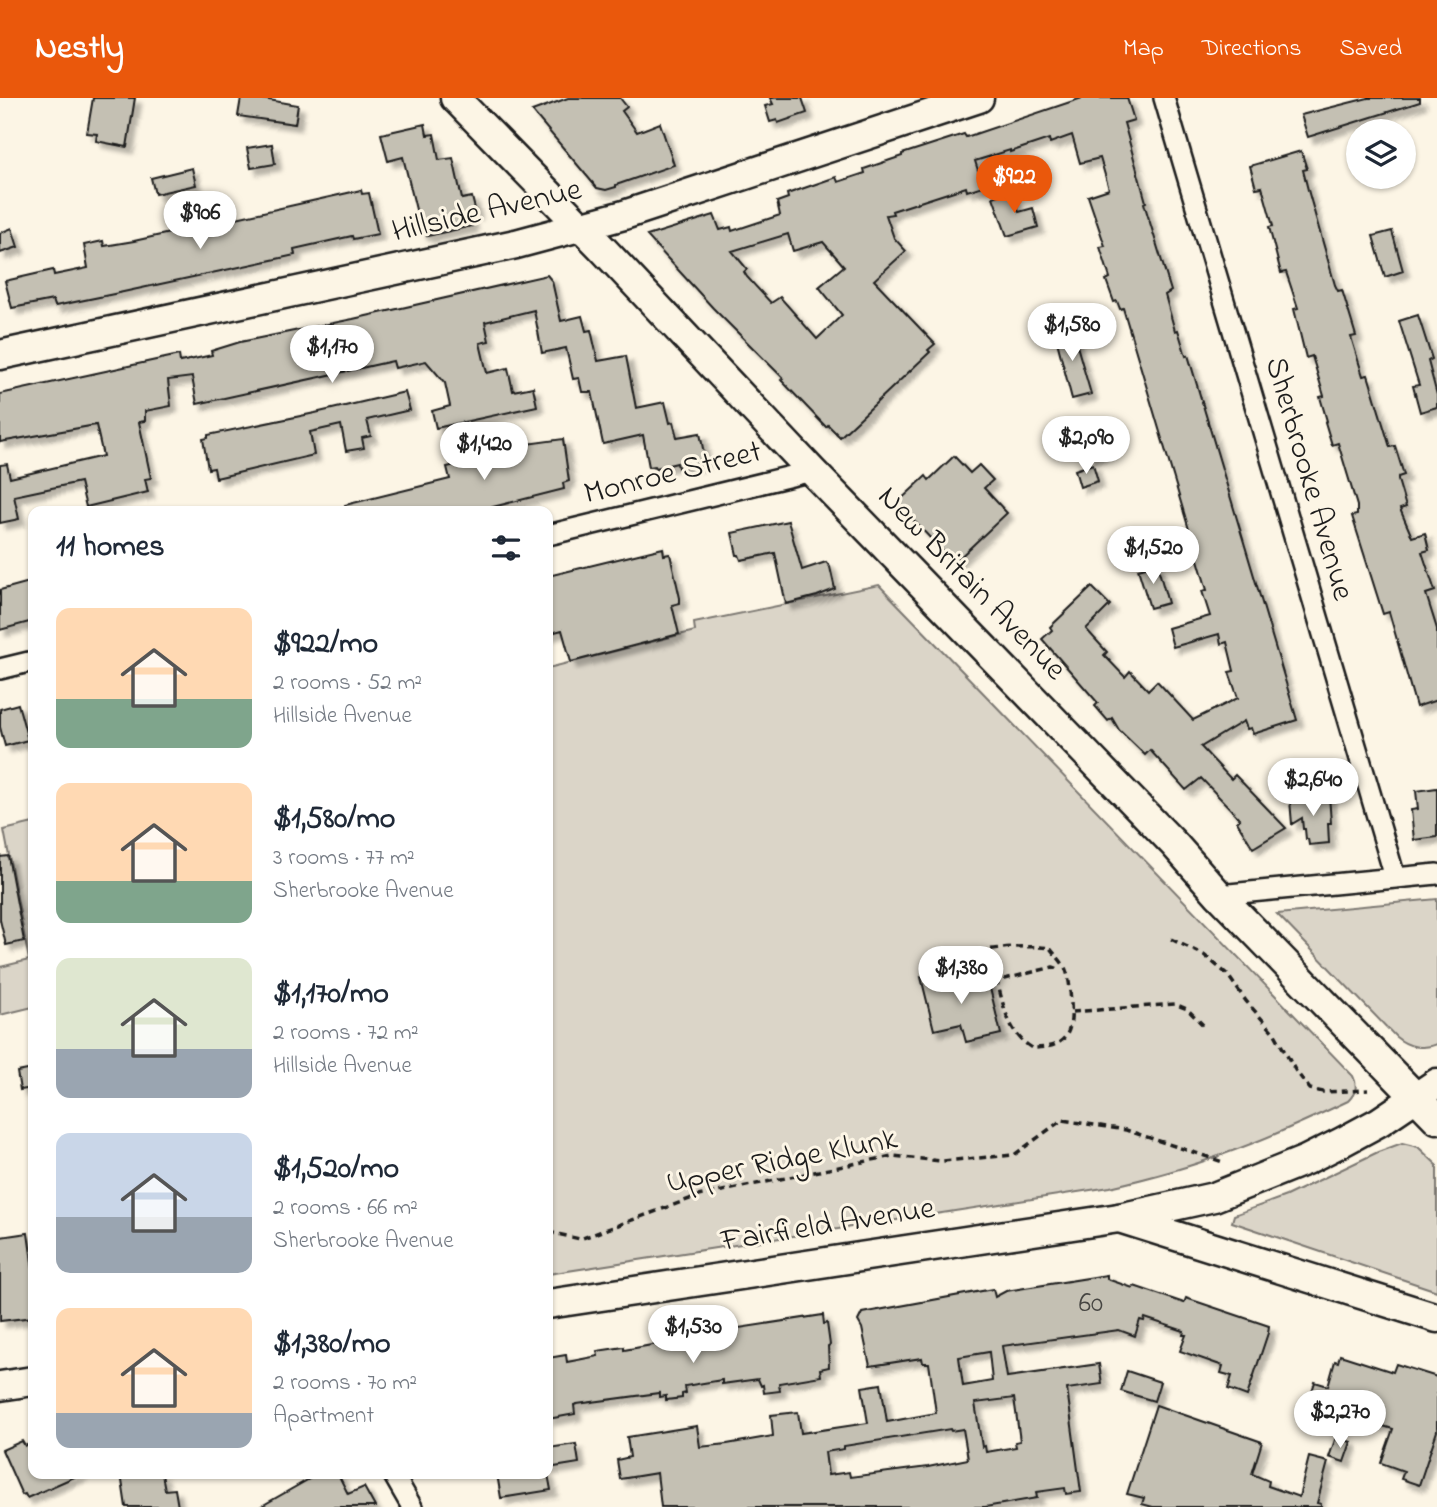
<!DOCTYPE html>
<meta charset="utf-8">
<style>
body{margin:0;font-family:"Indie Flower",sans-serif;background:#f2f2f3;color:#1f2937;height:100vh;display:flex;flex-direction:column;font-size:26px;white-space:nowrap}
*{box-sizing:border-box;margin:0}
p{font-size:23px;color:#747a83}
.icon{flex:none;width:38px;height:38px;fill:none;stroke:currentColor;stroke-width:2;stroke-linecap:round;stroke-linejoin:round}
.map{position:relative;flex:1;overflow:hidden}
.details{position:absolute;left:28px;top:408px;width:525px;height:973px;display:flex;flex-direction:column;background:#fff;border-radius:14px;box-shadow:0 2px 5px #0004}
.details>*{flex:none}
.buttons{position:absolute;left:1346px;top:21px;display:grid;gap:14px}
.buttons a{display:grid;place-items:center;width:70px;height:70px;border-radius:50%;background:#fff;box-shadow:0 2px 5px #0004;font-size:35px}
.price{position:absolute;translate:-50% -60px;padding:0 16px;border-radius:24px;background:#fff;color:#222;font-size:23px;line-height:46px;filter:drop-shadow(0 2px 4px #0008)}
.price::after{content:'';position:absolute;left:50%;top:42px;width:21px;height:16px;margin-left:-10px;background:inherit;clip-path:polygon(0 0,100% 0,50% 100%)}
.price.selected{background:#ea580c;color:#fff}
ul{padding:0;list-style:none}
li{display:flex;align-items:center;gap:21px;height:175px;padding:0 28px}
li span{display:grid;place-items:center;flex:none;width:196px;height:140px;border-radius:14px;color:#555}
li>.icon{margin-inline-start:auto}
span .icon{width:84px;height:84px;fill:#fffc;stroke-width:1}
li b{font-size:30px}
h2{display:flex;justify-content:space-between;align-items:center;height:84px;padding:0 28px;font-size:30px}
header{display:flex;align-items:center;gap:42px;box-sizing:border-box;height:98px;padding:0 35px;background:#ea580c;color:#fff}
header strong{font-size:33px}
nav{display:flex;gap:38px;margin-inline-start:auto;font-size:24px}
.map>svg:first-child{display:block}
.green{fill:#dbd5c8;stroke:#7c7872;stroke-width:2}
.building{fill:#c4c0b3;stroke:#1c1c1c;stroke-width:2;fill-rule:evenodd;filter:url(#shadow)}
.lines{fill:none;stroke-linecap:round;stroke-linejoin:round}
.street-casing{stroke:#1c1c1c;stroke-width:24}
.secondary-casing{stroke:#1c1c1c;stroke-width:33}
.path{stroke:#1c1c1c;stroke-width:3.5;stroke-dasharray:7 5;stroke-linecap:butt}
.street{stroke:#fcf5e5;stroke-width:19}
.secondary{stroke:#fcf5e5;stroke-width:28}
.labels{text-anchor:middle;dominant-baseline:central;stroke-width:6;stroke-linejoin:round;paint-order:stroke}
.number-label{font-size:28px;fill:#464542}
.street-label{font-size:32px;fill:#1c1c1c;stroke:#fcf5e5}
</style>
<header>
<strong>Nestly</strong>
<nav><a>Map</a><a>Directions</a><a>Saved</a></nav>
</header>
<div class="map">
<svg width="1437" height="1409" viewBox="0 0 1437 1409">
<defs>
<filter id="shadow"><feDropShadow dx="6" dy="6" stdDeviation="2" flood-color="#0004"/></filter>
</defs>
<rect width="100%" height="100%" fill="#fcf5e5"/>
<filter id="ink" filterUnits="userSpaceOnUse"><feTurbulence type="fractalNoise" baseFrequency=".0143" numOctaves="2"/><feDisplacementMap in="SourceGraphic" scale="14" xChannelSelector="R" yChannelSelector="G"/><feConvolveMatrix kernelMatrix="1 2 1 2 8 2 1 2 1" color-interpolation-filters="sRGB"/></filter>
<g filter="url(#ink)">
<g class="green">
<path d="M 879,487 L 1353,978 C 1358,988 1356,995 1348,1003 C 1308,1022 1267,1041 1224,1056 C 1187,1070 1149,1080 1110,1089 L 548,1176 L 548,570 L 695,533 L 694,525 Z"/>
<polygon points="33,725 33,909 0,917 0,869 29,862 4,732"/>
<path d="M 1437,801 L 1437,946 C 1423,952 1408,949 1396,939 L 1277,816 Z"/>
<polygon points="1402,1045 1418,1049 1437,1067 1437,1193 1232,1124 1234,1117 1286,1098 1378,1054"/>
</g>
<g class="building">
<polygon points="93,0 135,0 127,49 96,43 97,36 87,35"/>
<polygon points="241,0 257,0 298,7 295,26 238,18"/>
<polygon points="568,0 620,0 627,9 622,13 637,34 660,25 674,67 616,87 616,89 606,92 597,90 532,13"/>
<polygon points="770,0 802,0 807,15 778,25 777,22 770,24 765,8 773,6"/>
<path d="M 1082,0 L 1127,0 L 1134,22 L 1124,25 L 1146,104 L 1144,105 L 1171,193 L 1165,197 L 1175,233 L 1178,232 L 1186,258 L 1188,257 L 1297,622 L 1253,636 L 1251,630 L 1247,631 L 1244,623 L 1201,649 L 1231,681 L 1235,677 L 1286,730 L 1253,750 L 1237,724 L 1240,721 L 1201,680 L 1186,692 L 1150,652 L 1145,657 L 1119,632 L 1112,620 L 1108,623 L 1095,608 L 1098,605 L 1042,541 L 1052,532 L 1050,529 L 1092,489 L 1110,507 L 1086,531 L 1107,554 L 1104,557 L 1125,579 L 1130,573 L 1148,592 L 1157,583 L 1193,622 L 1238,600 L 1229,574 L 1234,573 L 1227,544 L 1221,546 L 1219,536 L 1173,549 L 1168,530 L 1210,518 L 1202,493 L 1207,492 L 1123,210 L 1120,211 L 1117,203 L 1114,204 L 1106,182 L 1110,180 L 1100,149 L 1105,148 L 1088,98 L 1109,91 L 1100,60 L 1080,65 L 1072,37 L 1050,45 L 1049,41 L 1010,54 L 1010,52 L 975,63 L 983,88 L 967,93 L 966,89 L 892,113 L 893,116 L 886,117 L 894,140 L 906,153 L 874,182 L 935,246 L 928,252 L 930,254 L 840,339 L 828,327 L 826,329 L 781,282 L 783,280 L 713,210 L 647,138 L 714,117 L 720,132 L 731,129 L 732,133 L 780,117 L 777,104 L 788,100 L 787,96 L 836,79 L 838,84 L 865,75 L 864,71 L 902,58 L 902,56 L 964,36 L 966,39 ZM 788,136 L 793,153 L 823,144 L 844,168 L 819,189 L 842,217 L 817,241 L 780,199 L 771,205 L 747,179 L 744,174 L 747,171 L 732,153 Z"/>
<polygon points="1368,0 1420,0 1420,4 1308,39 1301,17"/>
<polygon points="425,26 427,37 434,36 439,62 453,60 462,101 472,99 476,115 470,117 472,128 427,138 426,136 422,136 403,59 388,63 381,36"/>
<polygon points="272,46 275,66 251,70 247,50"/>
<polygon points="1301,53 1307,71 1303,72 1308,92 1335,187 1338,193 1342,192 1356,238 1351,239 1363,278 1368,277 1390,349 1395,348 1404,377 1398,379 1398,382 1406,409 1400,411 1412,439 1425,435 1429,452 1422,454 1435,493 1426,496 1437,531 1437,602 1416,609 1389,514 1383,516 1352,418 1357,417 1357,408 1338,345 1332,347 1325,324 1327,323 1320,299 1324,298 1312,258 1306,260 1294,211 1298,210 1286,174 1281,175 1269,129 1273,128 1262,89 1256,90 1250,68"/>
<polygon points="192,70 196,87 155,96 151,80"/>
<polygon points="361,92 362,96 369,95 378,136 353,141 352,138 294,151 295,157 114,196 55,208 53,202 12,210 5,183 53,172 54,177 88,170 84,147 103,143 104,148 134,143"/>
<polygon points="1012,93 1019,114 1033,110 1038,129 1007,138 993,99"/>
<polygon points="12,130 18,149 0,155 0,135"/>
<polygon points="1392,133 1403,173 1385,179 1373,138"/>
<polygon points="547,177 552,183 561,223 582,218 586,233 591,232 598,263 626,258 636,310 665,304 670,325 673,324 677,339 700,335 705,361 702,361 703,365 678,370 677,365 656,370 655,368 649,369 643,337 603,346 592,294 582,294 579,280 573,281 566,250 542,255 534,212 485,224 489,243 480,245 487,275 508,270 513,293 533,289 537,308 436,330 432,313 450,308 445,285 426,263 395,270 393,263 197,306 192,279 168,282 171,308 145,313 145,323 139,324 151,380 145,381 148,394 86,409 80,384 14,398 19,421 0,425 0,367 7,366 10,380 103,358 96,327 0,344 0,296 179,257 180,264 212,257 211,253 240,244 353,221"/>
<polygon points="1418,217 1432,261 1428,263 1437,297 1437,309 1420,314 1413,288 1419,287 1399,223"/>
<polygon points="1071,227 1091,296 1072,301 1054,232"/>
<polygon points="405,294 410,312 367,322 371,338 362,340 364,350 346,353 341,327 310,334 314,357 216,380 214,370 208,371 203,341 208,340 208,337 315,315"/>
<polygon points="1103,335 1109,354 1089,360 1084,340"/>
<polygon points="563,341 569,383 563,385 564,391 477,413 345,413 345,407 450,381 447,369 505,355 504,349"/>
<polygon points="954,358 970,375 979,367 993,382 984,390 1007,415 954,465 897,405 926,378 929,382"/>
<polygon points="1093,366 1098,383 1080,389 1075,372"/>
<polygon points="788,423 802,472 826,464 830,469 835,491 817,498 786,506 775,455 741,462 739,457 737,457 732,435"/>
<polygon points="663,450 664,457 670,456 680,500 680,505 672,507 679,536 571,564 562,532 548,536 548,478"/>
<polygon points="1157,466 1168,505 1150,510 1138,471"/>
<polygon points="33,483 33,523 0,532 0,492"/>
<polygon points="18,606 28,642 5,648 0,629 0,611"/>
<polygon points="1437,690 1437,739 1414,742 1411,712 1418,711 1416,693"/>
<polygon points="1329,697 1331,725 1328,725 1329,745 1309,747 1308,741 1306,741 1305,731 1303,731 1302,720 1292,726 1290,702"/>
<polygon points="8,758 24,843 6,847 0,822 0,759"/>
<polygon points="949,873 952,884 967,887 988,882 1001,936 966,944 961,926 934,932 921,879"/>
<polygon points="33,971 33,990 20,992 17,974"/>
<polygon points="28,1135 33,1171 33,1219 0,1223 0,1139"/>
<path d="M 1107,1177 L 1107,1181 L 1133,1190 L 1134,1188 L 1184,1205 L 1186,1200 L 1269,1228 L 1268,1235 L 1247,1298 L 1228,1291 L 1232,1278 L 1221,1275 L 1223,1268 L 1180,1253 L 1186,1237 L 1183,1237 L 1184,1233 L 1145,1220 L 1144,1223 L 1140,1222 L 1135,1238 L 1119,1232 L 1002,1248 L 1007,1279 L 1099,1266 L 1102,1286 L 1067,1291 L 1081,1394 L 1066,1396 L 1065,1390 L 1036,1394 L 1037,1400 L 985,1409 L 661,1409 L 657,1375 L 620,1381 L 617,1362 L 630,1359 L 627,1339 L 697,1328 L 700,1349 L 727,1346 L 773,1338 L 771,1317 L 798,1314 L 801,1335 L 868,1325 L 862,1289 L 881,1286 L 887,1324 L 936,1315 L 929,1265 L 923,1265 L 922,1260 L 870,1268 L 862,1230 L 858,1223 L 862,1215 L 993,1191 L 995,1199 L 1006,1193 ZM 989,1254 L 992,1283 L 963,1288 L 959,1259 ZM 1014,1300 L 1020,1343 L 1015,1344 L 1016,1349 L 986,1354 L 985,1348 L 982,1349 L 975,1305 ZM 950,1331 L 951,1333 L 963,1331 L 968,1361 L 928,1369 L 850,1379 L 849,1374 L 828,1377 L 825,1354 L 844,1351 L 844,1348 Z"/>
<polygon points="823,1217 824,1226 827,1225 830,1247 828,1248 829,1269 820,1271 821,1278 779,1285 780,1293 764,1295 763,1287 761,1288 758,1281 722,1286 722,1282 685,1288 686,1295 682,1296 682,1300 666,1302 666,1298 659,1299 659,1295 577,1306 574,1307 575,1316 548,1321 548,1260 566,1257 567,1264 598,1258 597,1253 624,1249 624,1252 674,1243 675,1250 705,1246 705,1243 707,1242 706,1235"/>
<polygon points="1340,1257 1393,1274 1396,1266 1437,1279 1437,1333 1419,1387 1401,1381 1404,1373 1381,1365 1393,1331 1376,1326 1381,1313 1348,1303 1341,1324 1334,1310 1309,1302 1315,1284 1328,1288 1335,1263 1338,1264"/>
<polygon points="1127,1273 1160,1284 1154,1303 1121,1293"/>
<polygon points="1156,1307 1262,1344 1252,1376 1269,1383 1268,1388 1299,1399 1309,1359 1328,1364 1317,1405 1321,1406 1321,1409 1153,1409 1142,1406 1144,1400 1127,1396"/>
<polygon points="1336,1339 1351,1344 1344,1364 1329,1359"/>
<polygon points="22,1343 25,1348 33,1344 33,1376 81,1376 27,1400 25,1396 22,1397 2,1352"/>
<polygon points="576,1346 579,1365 548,1370 548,1350"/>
<polygon points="121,1376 162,1376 165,1392 175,1391 178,1409 126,1409"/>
<polygon points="318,1376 338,1376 348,1396 364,1389 375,1409 260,1409"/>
<polygon points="497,1376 548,1376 551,1392 501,1400"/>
</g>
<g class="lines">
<defs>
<g id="street">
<polyline points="1164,0 1395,779"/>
<polyline points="548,437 812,373"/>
<polyline points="0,571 33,563"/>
<polyline points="1219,797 1437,776"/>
<polyline points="393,1376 412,1409"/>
</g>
<g id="secondary">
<polyline points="455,0 599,147 812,373 1174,746 1219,797 1437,1021"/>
<polyline points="0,257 516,146 624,117 979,0"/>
<polyline points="1119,1120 1437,1220"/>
<polyline points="548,1206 1119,1120 1214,1099 1306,1062 1342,1044 1379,1024 1437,985"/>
<polyline points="0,1288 33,1283"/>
</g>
</defs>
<use href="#street" class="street-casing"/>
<use href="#secondary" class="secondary-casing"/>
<g class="path">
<polyline points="1171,841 1204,857 1227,876 1246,903 1275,936 1295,972 1310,991 1323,994 1368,992"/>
<path d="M 935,870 C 952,851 1025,846 1050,850 C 1055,857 1063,864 1066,872 C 1070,883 1070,893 1071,905 C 1073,936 1066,950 1032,950 C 1008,935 1004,909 997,883 L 1053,869 L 1059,871"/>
<polyline points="1072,914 1175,906 1187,911 1204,928"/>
<polyline points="548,1134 580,1141 698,1098 892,1058 942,1063 1014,1057 1062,1022 1126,1032 1223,1064"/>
</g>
<use href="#street" class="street"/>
<use href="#secondary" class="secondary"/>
</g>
</g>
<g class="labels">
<g class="number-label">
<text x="1091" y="1206">60</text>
</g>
<g class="street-label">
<text transform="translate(487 114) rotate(-13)">Hillside Avenue</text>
<text transform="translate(673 376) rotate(-14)">Monroe Street</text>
<text transform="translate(1308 381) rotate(74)">Sherbrooke Avenue</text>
<text transform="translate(971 486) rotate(46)">New Britain Avenue</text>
<text transform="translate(782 1064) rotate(-11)">Upper Ridge Klunk</text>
<text transform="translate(828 1128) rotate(-9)">Fairfield Avenue</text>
</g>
</g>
</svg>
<div class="buttons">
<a><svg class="icon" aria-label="layers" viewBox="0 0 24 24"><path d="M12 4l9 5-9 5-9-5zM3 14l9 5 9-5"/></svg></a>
</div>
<b class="price selected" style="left:1014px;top:117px">$922</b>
<b class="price" style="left:200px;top:153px">$906</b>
<b class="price" style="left:1072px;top:265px">$1,580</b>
<b class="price" style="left:332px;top:287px">$1,170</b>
<b class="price" style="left:1086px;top:378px">$2,090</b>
<b class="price" style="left:484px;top:384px">$1,420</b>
<b class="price" style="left:1153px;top:488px">$1,520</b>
<b class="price" style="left:1313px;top:720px">$2,640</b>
<b class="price" style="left:961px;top:908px">$1,380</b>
<b class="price" style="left:693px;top:1267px">$1,530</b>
<b class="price" style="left:1340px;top:1352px">$2,270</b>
<section class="details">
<h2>11 homes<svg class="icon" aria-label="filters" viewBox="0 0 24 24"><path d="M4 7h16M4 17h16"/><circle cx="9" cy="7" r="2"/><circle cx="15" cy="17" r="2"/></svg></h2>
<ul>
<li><span style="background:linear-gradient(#ffd9b3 65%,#7fa58c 0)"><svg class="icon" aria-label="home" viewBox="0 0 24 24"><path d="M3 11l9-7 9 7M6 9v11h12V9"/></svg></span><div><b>$922/mo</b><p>2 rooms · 52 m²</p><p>Hillside Avenue</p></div></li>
<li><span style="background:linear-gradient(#ffd9b3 70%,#7fa58c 0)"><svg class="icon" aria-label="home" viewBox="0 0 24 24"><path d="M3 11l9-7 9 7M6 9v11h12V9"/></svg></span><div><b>$1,580/mo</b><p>3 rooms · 77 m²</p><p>Sherbrooke Avenue</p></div></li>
<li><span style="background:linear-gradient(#dfe7d0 65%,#9aa5b1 0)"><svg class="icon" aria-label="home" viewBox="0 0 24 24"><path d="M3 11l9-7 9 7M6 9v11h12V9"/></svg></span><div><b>$1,170/mo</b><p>2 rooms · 72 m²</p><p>Hillside Avenue</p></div></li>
<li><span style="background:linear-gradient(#c9d6e8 60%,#9aa5b1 0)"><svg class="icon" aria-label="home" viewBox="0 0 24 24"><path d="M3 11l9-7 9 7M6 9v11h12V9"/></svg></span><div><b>$1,520/mo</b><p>2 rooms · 66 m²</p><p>Sherbrooke Avenue</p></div></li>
<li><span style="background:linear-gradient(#ffd9b3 75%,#9aa5b1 0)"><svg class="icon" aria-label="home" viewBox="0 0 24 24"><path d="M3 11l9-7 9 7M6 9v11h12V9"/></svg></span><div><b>$1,380/mo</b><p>2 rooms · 70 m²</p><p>Apartment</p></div></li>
</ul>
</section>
</div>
